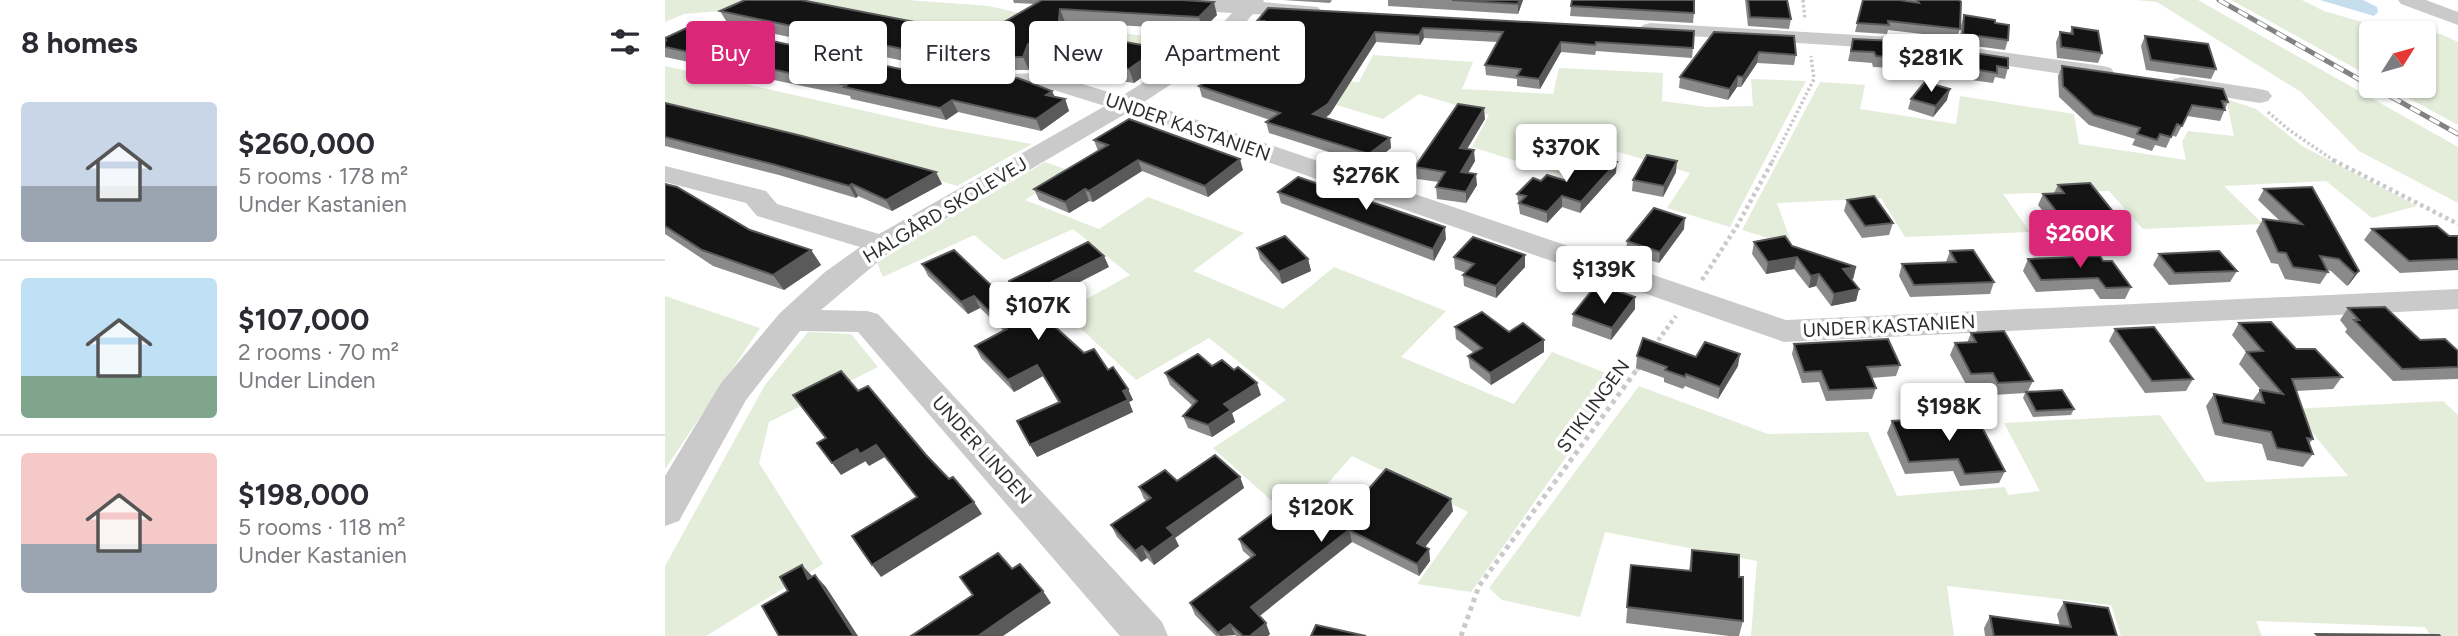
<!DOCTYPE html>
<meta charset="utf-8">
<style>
body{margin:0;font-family:Figtree,sans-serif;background:#f2f2f3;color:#2b2b33;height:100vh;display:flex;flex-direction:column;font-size:26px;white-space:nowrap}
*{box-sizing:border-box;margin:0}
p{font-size:23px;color:#7c7c81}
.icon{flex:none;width:38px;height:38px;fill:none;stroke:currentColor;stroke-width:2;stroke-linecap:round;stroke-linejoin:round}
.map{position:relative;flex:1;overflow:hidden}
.details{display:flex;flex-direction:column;background:#fff;width:665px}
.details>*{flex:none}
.guide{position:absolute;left:21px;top:21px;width:665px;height:63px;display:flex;gap:14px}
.needle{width:46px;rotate:53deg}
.controls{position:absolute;left:1694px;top:21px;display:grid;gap:14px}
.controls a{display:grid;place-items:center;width:77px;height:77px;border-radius:7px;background:#fff;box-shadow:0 2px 5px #0004;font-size:35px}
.price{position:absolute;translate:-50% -60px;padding:0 16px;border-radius:7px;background:#fff;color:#222;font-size:23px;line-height:46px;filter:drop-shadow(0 2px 4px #0008)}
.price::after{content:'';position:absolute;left:50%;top:42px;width:21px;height:16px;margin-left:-10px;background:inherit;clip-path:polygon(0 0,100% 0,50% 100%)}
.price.active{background:#db2777;color:#fff}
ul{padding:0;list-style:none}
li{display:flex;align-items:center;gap:21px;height:175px;padding:0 21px}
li+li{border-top:2px solid #e1e1e2}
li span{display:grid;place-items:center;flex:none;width:196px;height:140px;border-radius:7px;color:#555}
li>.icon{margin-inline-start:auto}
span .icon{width:84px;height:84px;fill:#fffc;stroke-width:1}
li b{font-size:30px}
h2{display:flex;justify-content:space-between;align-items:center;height:84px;padding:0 21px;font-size:30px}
.tag{padding:0 24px;border-radius:7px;background:#fff;box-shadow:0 2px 5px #0004;font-size:24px;line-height:63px}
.tag.active{background:#db2777;color:#fff}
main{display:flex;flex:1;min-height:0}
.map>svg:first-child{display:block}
.green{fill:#e4ecda}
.water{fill:#c4deed}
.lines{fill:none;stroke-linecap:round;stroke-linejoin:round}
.path-far2{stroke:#cacaca;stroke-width:3.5;stroke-dasharray:2.5 2.5;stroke-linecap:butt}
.path-far1{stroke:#cacaca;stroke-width:4.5;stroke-dasharray:3.5 3.5;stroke-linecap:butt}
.path{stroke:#cacaca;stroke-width:5;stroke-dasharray:4.5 4.5;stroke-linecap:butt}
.minor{fill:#cacaca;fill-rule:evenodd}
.rail-casing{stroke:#828282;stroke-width:5}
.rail{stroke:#fff;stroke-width:3.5;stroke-dasharray:11;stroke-linecap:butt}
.wall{fill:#8a8a8a}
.shaded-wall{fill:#5a5a5a}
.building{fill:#141414;stroke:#5a5a5a;stroke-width:2}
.labels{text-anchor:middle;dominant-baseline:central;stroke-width:7;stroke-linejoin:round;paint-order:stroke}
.street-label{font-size:19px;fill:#2d2d2d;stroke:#fff}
</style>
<main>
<section class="details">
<h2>8 homes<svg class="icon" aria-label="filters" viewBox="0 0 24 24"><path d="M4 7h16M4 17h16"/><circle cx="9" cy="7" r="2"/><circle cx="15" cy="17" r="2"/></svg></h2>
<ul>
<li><span style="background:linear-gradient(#c9d6e8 60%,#9aa5b1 0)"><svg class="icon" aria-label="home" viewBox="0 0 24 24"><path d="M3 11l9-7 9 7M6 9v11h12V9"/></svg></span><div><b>$260,000</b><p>5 rooms · 178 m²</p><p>Under Kastanien</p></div></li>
<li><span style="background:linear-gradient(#bfe0f5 70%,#7fa58c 0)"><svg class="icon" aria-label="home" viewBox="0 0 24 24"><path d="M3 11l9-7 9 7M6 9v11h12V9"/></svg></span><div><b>$107,000</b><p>2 rooms · 70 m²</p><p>Under Linden</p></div></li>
<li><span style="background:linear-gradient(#f6c9c9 65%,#9aa5b1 0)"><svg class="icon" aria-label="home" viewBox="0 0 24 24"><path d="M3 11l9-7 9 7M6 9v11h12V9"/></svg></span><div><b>$198,000</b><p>5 rooms · 118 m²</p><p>Under Kastanien</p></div></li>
</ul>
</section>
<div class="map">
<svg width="1793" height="636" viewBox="0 0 1793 636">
<rect width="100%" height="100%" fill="#fff"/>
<g class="green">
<polygon points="0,0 102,0 56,11 19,14 0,22"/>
<polygon points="107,0 242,0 324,6 420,28 532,43 511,61 433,37 280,36"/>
<polygon points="1470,0 1533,0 1793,147 1793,203 1694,151 1636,92 1492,2"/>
<polygon points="1566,0 1637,0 1659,11 1714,27 1776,34 1793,42 1793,125 1721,86 1759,86 1759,33 1706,33 1706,77"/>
<polygon points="555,50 625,52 609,77 694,82 708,55 808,62 797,89 888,94 894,68 998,73 997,101 1042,107 1088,106 1086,79 1141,81 1065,227 1002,208 1025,173 926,144 906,178 807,147 824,115 754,94 718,119 538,65"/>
<polygon points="0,66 271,127 367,144 292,186 233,168 0,108"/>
<polygon points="1155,82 1200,85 1195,109 1291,124 1295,96 1409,114 1414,144 1521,160 1517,142 1523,131 1569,136 1561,99 1591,109 1637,146 1752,206 1707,218 1661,181 1559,186 1598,224 1478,229 1444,191 1338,194 1365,232 1240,237 1216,198 1112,203 1127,245 1077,230"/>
<polygon points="380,162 406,171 360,200 434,229 483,197 579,233 528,271 618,309 669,267 781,311 736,357 849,404 887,352 956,379 806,592 752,584 803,512 687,456 629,521 548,448 621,400 544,338 471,380 398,312 465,275 408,229 339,260 309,235 218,277 212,263 251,237"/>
<polygon points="0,296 95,328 0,469"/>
<polygon points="143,332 186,334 213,367 104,422 94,463 158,564 41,636 0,636 0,566 100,385"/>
<polygon points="974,386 1103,434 1203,432 1232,496 1340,487 1343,495 1375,491 1339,423 1495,415 1541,482 1683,476 1628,409 1778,401 1793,415 1793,636 1766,636 1760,627 1591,621 1597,636 1456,636 1446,605 1282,586 1289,636 1086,636 1092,561 940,532 915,617 837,600 824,588"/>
</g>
<polygon class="water" points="1655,0 1698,0 1712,7 1713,12 1709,16"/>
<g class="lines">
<g class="path-far2">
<polyline points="1138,0 1140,20"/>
<polyline points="1603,112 1624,130 1671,162"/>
<polyline points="1107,162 1149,79 1146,56"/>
</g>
<g class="path-far1">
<polyline points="1668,160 1793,224"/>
<polyline points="1037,280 1072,226 1108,160"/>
<polyline points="989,346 1011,316"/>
<polyline points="972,370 976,364"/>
</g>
<polyline class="path" points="796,636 814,586 973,368"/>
<g class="minor">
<path d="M 441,0 L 599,0 L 598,2 L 653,7 L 656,11 L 653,15 L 646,17 L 588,14 C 557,51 519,76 479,102 L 1121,320 L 1793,289 L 1793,309 L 1119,342 L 462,113 L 227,250 L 156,310 L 202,311 L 213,314 L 497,622 L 503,636 L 455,636 L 193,332 L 135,331 L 81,400 L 14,521 L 0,526 L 0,476 L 56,383 L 115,313 L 160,272 L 195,247 L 92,216 L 81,203 L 0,182 L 0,166 L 101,191 L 112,204 L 214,234 L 440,106 L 379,87 L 317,87 L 309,85 L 306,80 L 309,75 L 381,73 L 457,96 C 496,71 536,48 567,13 L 451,6 L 444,4 Z"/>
<polygon points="1733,0 1761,0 1793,12 1793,25 1736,4"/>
<polygon points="985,23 1227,37 1438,66 1446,68 1449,73 1446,78 1438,80 1227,49 978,33 974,29 978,25"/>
<polygon points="1517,77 1595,89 1603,91 1607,96 1603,101 1595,103 1509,89 1505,84 1509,79"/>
</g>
<defs>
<g id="rail">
<polyline points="1554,0 1706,86"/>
<polyline points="1707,86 1793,134"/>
</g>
</defs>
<use href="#rail" class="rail-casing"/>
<use href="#rail" class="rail"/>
</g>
<g class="wall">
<polygon points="348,0 517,0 552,15 537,30 400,22 399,31 498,62 469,83 429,77 368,57 364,70 282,70 63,24 55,11 296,31 327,29 370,4 349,3"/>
<polygon points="618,0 667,0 665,3"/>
<polygon points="723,0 858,0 853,14 723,6"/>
<polygon points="1080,0 1122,0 1126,19 1124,29 1083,26"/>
<polygon points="1198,0 1244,1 1243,0 1294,0 1295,29 1292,38 1223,30 1222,34 1190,32"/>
<polygon points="906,6 1029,13 1028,23 905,16"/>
<polygon points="603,8 1028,48 1027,58 931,51 930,55 896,52 875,89 852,86 852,79 821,75 820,65 832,42 759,38 755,45 711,42 665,114 660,118 725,138 726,148 705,165 604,133 601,122 605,120 537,97 534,86 551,76 594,27 592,21"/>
<polygon points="1299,15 1330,23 1343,40 1340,50 1295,44 1296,25"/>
<polygon points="1407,27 1437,53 1433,63 1392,58 1391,42 1395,32 1405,33"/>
<polygon points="1049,32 1131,54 1129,65 1092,63 1076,87 1072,87 1063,100 1014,88 1015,77"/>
<polygon points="1480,36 1551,69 1546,79 1481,70 1476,46"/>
<polygon points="0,38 276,78 387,91 390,97 400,99 404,111 376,131 293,112 281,120 186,99 185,96 0,57"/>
<polygon points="1188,39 1234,58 1231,68 1208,67 1207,63 1183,61"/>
<polygon points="1296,51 1343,68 1340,79 1330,77 1328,83 1292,78 1293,61"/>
<polygon points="1397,66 1563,102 1555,121 1522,116 1511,137 1507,135 1501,148 1490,145 1487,151 1467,145 1470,139 1424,125 1394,97 1393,76"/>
<polygon points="1246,99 1282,100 1268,117 1243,109"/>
<polygon points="0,103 277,184 227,211 193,196 191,198 114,175 0,146"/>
<polygon points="820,119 802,149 810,161 803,173 812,185 801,203 772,199 771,187 774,182 752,179 750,167"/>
<polygon points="429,140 578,170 543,197 477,171 428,202 424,201 404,213 374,200 369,189 433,151"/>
<polygon points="1011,172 998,197 967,191 968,180"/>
<polygon points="951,173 915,213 897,207 882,223 855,214 852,194 876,181 902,181"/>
<polygon points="0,184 85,230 146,250 156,265 119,290 48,266 0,234"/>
<polygon points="1393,185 1450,214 1445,225 1390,227 1373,205 1378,194 1389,193"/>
<polygon points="1599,189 1694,271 1685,283 1682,286 1666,271 1662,270 1663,272 1655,284 1620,279 1613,264 1606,263 1591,231 1598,219 1615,221 1593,200"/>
<polygon points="613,192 781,239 769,261 616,203"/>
<polygon points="1182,200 1228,223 1224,235 1197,238 1179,211"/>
<polygon points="1019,229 994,263 961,253 962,241"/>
<polygon points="1707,229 1784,236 1793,236 1793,270 1735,273 1699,240"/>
<polygon points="1089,242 1127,246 1191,267 1188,279 1186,279 1194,289 1191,301 1166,306 1151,286 1144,288 1129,269 1101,274 1087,254"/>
<polygon points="592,248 643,259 646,271 617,284 595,259"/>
<polygon points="1285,251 1329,282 1325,294 1245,297 1234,276 1237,264 1281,262"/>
<polygon points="1494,254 1572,271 1565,282 1504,285 1488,265"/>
<polygon points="860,255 860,267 831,298 799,286 798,275 801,273 790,269 789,257"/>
<polygon points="1363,259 1438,261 1466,287 1460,299 1435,299 1428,289 1371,292 1358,271"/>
<polygon points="257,264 351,309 444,267 368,306 419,353 443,370 463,389 468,400 464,402 468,412 372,457 393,402 378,376 349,392 316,358 310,346 339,331 315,308 303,314 263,276"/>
<polygon points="970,297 970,309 946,340 907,326 908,314"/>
<polygon points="1683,308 1755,340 1793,351 1793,379 1728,381 1680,332 1682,329 1675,320"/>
<polygon points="1574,323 1631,349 1677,377 1668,389 1631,391 1648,439 1644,444 1648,454 1638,467 1602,460 1597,444 1550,435 1541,406 1549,394 1587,401 1595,390 1596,390 1574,364 1581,352 1567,335"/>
<polygon points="790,327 844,332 879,340 879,352 826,385 805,368 803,356 809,353 791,339"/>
<polygon points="1450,329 1528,379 1521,391 1480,393 1444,341"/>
<polygon points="1306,333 1368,381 1363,391 1409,409 1406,415 1368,417 1358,398 1360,393 1328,395 1323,385 1302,386 1285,355 1290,343 1302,343"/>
<polygon points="1129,344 1235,365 1231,376 1206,378 1211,388 1207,399 1161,401 1154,382 1137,383 1127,354"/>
<polygon points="972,356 1031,357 1073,366 1053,399 1020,386 1018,389 999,382 999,378 971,368"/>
<polygon points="547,366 596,395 567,413 570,422 547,437 523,428 518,416 528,406 505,385 500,373"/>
<polygon points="1227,421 1340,471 1334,483 1295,486 1288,471 1240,474 1222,433"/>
<polygon points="575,477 579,488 510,538 514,546 489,565 482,558 476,562 452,537 446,525 482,501 479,499 474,487 512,481"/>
<polygon points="695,499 788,511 760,547 764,549 765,561 754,576 687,542 594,616 605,634 603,636 571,636 570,635 551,636 530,615 525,603 586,558 578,551 574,539 633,528"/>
<polygon points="1027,550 1074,577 1078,621 1074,636 1064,636 961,623 966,565 1024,571"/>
<polygon points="1399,602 1452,636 1320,636 1319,628 1325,616 1395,626 1392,614"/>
</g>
<g class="shaded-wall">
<polygon points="854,0 858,0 853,14 853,4"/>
<polygon points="549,2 552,15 537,30 534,17"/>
<polygon points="395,9 400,22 397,43 393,30"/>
<polygon points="758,28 759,38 755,45 754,35"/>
<polygon points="710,32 711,42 665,114 651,125 648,114"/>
<polygon points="896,42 896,52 875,89 874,79"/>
<polygon points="363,44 368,57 364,70 358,57"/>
<polygon points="494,48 498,62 469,83 464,69"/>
<polygon points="1094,52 1092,63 1076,87 1078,77"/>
<polygon points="1073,76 1072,87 1063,100 1065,89"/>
<polygon points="1285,89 1282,100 1268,117 1271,106"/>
<polygon points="387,91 392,103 381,95"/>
<polygon points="400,99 404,111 376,131 371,119"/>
<polygon points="287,100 293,112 281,120 275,108"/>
<polygon points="819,108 820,119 796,159 795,148"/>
<polygon points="725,138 726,148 705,165 704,154"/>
<polygon points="809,150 810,161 797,183 796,172"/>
<polygon points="575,159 578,170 543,197 540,186"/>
<polygon points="473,160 477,171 428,202 424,191"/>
<polygon points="1012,161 1011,172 998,197 999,186"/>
<polygon points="952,162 951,173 915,213 916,202"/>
<polygon points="271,172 277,184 227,211 221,200"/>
<polygon points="811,174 812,185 801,203 801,192"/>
<polygon points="187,184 193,196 191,198 184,186"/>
<polygon points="420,189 424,201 404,213 400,202"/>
<polygon points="897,196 897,207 882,223 882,212"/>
<polygon points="1020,218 1019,229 994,263 995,252"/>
<polygon points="780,227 781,239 769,261 768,249"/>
<polygon points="146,250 156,265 119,290 108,275"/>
<polygon points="860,255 860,267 831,298 831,286"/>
<polygon points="439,256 444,267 363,308 357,297"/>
<polygon points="1132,257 1129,269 1101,274 1103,262"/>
<polygon points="643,259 646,271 617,284 614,272"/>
<polygon points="1191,267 1188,279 1175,281 1178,269"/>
<polygon points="1694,271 1685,283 1682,286 1690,274"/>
<polygon points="1154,274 1151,286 1144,288 1146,276"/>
<polygon points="1194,289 1191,301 1166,306 1169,294"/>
<polygon points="309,296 315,308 303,314 296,302"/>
<polygon points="970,297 970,309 946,340 947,328"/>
<polygon points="879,340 879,352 826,385 825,373"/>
<polygon points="1075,354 1073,366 1053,399 1055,387"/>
<polygon points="372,365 378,376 349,392 343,380"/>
<polygon points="592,383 596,395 567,413 570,422 547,437 543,425 559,404"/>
<polygon points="463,389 468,400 464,402 468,412 372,457 365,445"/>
<polygon points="211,445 220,457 204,466 195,454"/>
<polygon points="192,449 201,461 176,475 167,463"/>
<polygon points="575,477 579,488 510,538 514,546 489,565 484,553 502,528"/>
<polygon points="786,499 788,511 754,555 752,543"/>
<polygon points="309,502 317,514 216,577 207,565"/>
<polygon points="684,530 687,542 591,619 586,607"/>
<polygon points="477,546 482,558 476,562 470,551"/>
<polygon points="764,549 765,561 754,576 752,564"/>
<polygon points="137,565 148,577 143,579"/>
<polygon points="150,575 161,587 193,636 189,636"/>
<polygon points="378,591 386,603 338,636 313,636"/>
<polygon points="601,623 605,634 603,636 585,636"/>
<polygon points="565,624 570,635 555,636 553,633"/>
</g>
<g class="building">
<polygon points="80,0 136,0 296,31 306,25 327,29 377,0 517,0 549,2 534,17 395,9 393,30 494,48 464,69 425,63 363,44 358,57 276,57 55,11"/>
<polygon points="787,0 854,0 853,4"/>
<polygon points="907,0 1029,0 1029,13 906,6"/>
<polygon points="1083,0 1122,0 1126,19 1085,17"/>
<polygon points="1198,0 1234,0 1254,3 1252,0 1294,0 1296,2 1295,29 1223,21 1224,25 1192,23"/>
<polygon points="603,8 1029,31 1028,48 931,42 930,45 896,42 874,79 852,76 856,69 820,65 838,32 758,28 754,35 710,32 663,104 648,114 725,138 704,154 601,122 615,113 534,86 551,76 599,21 592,21"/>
<polygon points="1299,15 1330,20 1330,23 1344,25 1343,40 1298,34"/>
<polygon points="30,24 276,78 353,78 387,91 381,95 400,99 371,119 287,100 275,108 179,87 182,85 0,47 0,41 2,40 0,40 0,38"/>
<polygon points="1407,27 1433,31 1437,53 1396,47 1395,32 1408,34"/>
<polygon points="1049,32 1129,36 1131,55 1094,52 1078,77 1073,76 1065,89 1015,77"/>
<polygon points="1480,36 1543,44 1551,69 1486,60"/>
<polygon points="1188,39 1229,41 1234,58 1211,56 1209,52 1186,51"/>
<polygon points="1296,51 1343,58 1343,68 1332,66 1332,73 1295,67"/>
<polygon points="1397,66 1558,89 1563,102 1557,101 1560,110 1527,105 1517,126 1512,124 1506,137 1495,134 1492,140 1472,134 1475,128 1429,115 1398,86"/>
<polygon points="1260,82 1285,89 1271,106 1246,99"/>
<polygon points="0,103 137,136 271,172 221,200 187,184 184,186 107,164 0,137"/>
<polygon points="793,104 819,108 795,148 809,150 796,172 811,174 801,192 771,187 780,172 750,167"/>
<polygon points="464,119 575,159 540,186 473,160 424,191 420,189 400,202 369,189 443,145 429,140"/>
<polygon points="982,155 1012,161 999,186 968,180"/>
<polygon points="915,156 952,162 916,202 897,196 882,212 854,203 861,196 852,194 868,178 876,181 882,175 902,181"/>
<polygon points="633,177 780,227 768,249 613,192"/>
<polygon points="1425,183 1450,214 1395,216 1378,194 1399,193 1393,185"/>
<polygon points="0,184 12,187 85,230 146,250 108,275 37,250 0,226"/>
<polygon points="1647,187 1694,271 1690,274 1674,259 1655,256 1663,272 1628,267 1621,253 1613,252 1598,219 1637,224 1599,189"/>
<polygon points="1209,196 1228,223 1200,226 1182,200"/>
<polygon points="989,208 1020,218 995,252 962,241"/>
<polygon points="1772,226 1784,236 1793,236 1793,259 1744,261 1707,229"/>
<polygon points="620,236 643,259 614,272 592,248"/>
<polygon points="1120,236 1127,246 1191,267 1178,269 1194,289 1169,294 1154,274 1146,276 1132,257 1103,262 1089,242"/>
<polygon points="808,237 860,255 831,286 798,275 809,264 789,257"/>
<polygon points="423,242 439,256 357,297 419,353 429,349 443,370 448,367 463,389 458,391 463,400 365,445 352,421 395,402 372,365 343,380 310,346 342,329 309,296 296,302 257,264 289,250 351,309 344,281"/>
<polygon points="1308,250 1329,282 1249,285 1237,264 1291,262 1285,251"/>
<polygon points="1554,251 1572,271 1510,273 1494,254"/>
<polygon points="1435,256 1438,261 1447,261 1466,287 1441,288 1433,278 1376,280 1363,259"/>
<polygon points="932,284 970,297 947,328 908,314"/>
<polygon points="1720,307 1755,340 1780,339 1793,351 1793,367 1737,369 1689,320 1694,320 1683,308"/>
<polygon points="817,312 844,332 858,323 879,340 825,373 803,356 817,348 790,327"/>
<polygon points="1606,322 1631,349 1650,349 1677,377 1627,379 1648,439 1642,438 1648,454 1612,448 1606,432 1558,423 1549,394 1599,403 1595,390 1618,394 1582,352 1598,351 1574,323"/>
<polygon points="1489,327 1528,379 1487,381 1450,329"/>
<polygon points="1339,331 1368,381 1333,383 1328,373 1306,374 1290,343 1311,342 1306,333"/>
<polygon points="978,338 1031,357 1040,342 1075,354 1055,387 1021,374 1020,377 1000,370 1002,367 972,356"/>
<polygon points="1223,339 1235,365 1202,367 1211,388 1164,390 1156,371 1139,372 1129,344"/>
<polygon points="533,354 547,366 557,360 569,370 573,367 592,383 559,404 566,410 543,425 518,416 532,401 500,373"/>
<polygon points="176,371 193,391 203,386 261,455 284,479 288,477 309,502 207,565 187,536 252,497 211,445 195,454 192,449 167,463 152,443 161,438 128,395"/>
<polygon points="1397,390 1409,409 1371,411 1361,392"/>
<polygon points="1311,416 1340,471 1300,474 1293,459 1244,462 1227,421"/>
<polygon points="550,455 575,477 502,528 509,535 484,553 477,546 470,551 446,525 486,498 474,487 500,470 512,481"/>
<polygon points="721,469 786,499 752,543 764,549 752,564 684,530 586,607 601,623 585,636 578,636 565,624 553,633 525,603 590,555 574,539 613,510 633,528 670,486 695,499"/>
<polygon points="1027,550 1074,555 1074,577 1078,577 1078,621 962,607 966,565 1026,571"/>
<polygon points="333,553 347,569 355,564 378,591 313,636 246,636 308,595 295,577"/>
<polygon points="137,565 143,579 150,575 189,636 114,636 97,606 123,591 115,577"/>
<polygon points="1399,602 1443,608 1452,636 1329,636 1325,616 1406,627"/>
<polygon points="651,625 701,636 646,636"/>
<polygon points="1651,634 1774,635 1775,636 1653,636"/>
</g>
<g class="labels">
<g class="street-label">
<text transform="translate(523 127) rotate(19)">UNDER KASTANIEN</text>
<text transform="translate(280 210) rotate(-31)">HALGÅRD SKOLEVEJ</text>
<text transform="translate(1224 326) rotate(-3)">UNDER KASTANIEN</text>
<text transform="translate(928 406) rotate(-54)">STIKLINGEN</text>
<text transform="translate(317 450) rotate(48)">UNDER LINDEN</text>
</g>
</g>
</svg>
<div class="controls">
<a><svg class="needle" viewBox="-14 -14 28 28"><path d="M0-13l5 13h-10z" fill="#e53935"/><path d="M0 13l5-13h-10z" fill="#7c7c81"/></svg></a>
</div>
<b class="price" style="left:1266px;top:94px">$281K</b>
<b class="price" style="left:901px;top:184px">$370K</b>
<b class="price" style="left:701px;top:212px">$276K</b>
<b class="price active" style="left:1415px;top:270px">$260K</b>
<b class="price" style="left:939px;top:306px">$139K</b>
<b class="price" style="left:373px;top:342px">$107K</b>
<b class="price" style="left:1284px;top:443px">$198K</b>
<b class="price" style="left:656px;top:544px">$120K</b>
<div class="guide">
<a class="tag active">Buy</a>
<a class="tag">Rent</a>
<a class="tag">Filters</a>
<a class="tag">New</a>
<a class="tag">Apartment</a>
</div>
</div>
</main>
